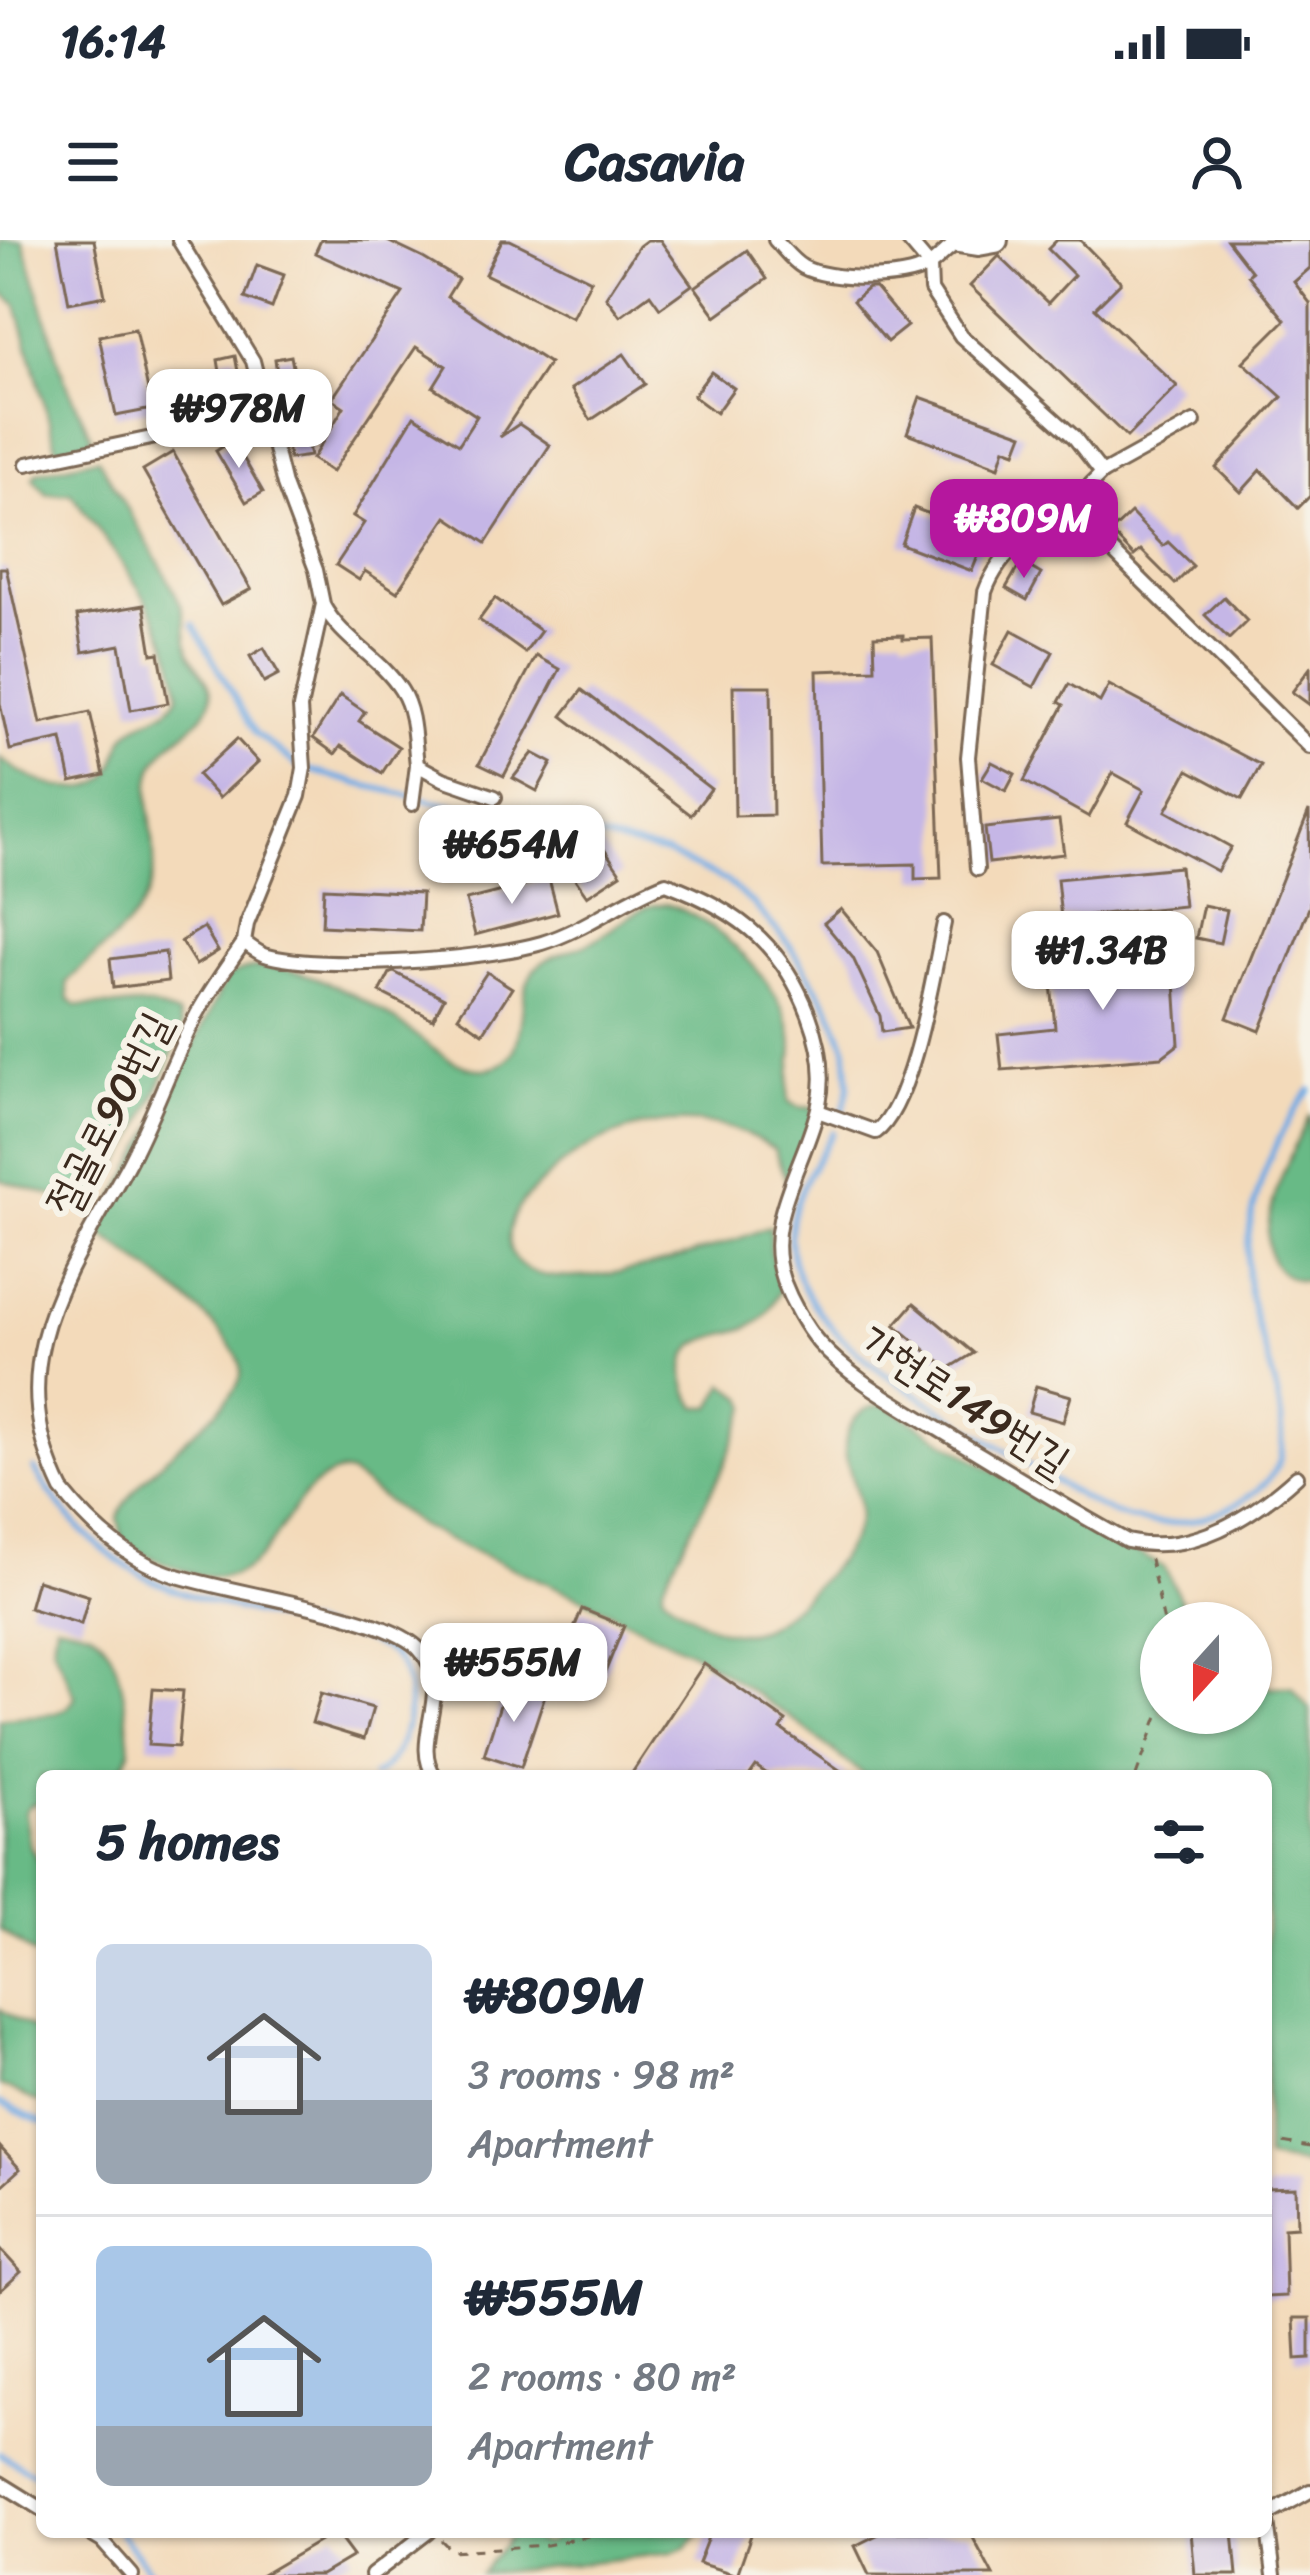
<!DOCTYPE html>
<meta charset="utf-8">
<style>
body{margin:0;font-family:Sriracha,"Poor Story",sans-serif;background:#f2f2f3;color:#1f2937;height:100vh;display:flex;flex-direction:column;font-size:45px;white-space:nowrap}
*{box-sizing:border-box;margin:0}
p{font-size:39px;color:#747a83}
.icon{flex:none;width:66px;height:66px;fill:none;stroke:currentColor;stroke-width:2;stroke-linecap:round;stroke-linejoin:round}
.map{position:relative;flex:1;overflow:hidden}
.panel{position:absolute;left:36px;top:1530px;width:1236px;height:768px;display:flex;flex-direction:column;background:#fff;border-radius:18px;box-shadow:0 3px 9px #0004}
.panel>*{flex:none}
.needle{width:78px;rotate:201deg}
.buttons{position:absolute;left:1140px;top:1362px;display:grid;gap:24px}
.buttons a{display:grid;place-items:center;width:132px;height:132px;border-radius:50%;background:#fff;box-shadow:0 3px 9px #0004;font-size:60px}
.price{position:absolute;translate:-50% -102px;padding:0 27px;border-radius:24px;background:#fff;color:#222;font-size:39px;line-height:78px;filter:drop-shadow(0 3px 6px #0008)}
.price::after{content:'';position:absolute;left:50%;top:72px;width:36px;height:27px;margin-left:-18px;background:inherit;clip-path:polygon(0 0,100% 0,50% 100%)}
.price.selected{background:#b5179e;color:#fff}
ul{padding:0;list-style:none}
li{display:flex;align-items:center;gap:36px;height:300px;padding:0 60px}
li+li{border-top:3px solid #e0e1e3}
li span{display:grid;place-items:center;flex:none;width:336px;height:240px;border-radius:18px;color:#555}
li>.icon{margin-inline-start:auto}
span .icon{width:144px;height:144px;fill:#fffc;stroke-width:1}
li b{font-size:51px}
h2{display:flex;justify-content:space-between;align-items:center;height:144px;padding:0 60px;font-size:51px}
.status{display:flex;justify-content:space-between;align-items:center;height:84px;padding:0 60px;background:#fff;direction:ltr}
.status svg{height:33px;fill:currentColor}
header{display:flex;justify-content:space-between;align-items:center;height:156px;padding:0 60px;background:#fff;font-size:54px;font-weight:700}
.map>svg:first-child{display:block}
.forest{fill:#68ba86;stroke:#527252;stroke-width:3}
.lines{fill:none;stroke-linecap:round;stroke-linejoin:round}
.stream{stroke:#75abe3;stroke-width:6}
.building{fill:#c5b6e6}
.service-casing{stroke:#7b6855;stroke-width:18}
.minor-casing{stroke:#7b6855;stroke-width:30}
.path{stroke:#7b6855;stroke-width:3;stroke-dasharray:9 9;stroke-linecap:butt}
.service{stroke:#fff;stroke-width:12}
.minor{stroke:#fff;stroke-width:24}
.labels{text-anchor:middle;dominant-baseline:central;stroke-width:12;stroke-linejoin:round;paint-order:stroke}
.street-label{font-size:42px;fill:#3b2a1e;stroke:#f7f3e8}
</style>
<div class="status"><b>16:14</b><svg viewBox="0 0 49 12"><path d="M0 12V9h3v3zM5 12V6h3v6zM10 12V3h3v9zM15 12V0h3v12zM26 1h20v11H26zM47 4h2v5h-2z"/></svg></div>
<header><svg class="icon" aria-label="menu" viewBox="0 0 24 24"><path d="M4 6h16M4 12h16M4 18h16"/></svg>Casavia<svg class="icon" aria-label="person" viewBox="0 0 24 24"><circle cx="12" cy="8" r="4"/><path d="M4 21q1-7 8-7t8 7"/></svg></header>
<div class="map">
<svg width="1310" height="2335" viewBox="0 0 1310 2335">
<rect width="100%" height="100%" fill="#f7f3e8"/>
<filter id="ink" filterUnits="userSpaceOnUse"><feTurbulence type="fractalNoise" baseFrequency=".00833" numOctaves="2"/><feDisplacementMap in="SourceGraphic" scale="24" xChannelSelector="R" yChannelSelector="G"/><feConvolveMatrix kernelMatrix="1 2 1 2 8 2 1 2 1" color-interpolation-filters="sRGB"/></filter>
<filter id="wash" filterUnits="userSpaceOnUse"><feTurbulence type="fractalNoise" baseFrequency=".004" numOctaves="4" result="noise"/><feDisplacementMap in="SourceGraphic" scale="48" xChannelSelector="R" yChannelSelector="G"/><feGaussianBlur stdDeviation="2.7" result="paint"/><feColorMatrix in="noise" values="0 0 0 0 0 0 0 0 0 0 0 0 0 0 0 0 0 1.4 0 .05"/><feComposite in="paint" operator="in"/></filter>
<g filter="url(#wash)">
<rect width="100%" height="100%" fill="#f3daba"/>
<g class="forest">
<polygon points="0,0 23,0 64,138 91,196 88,201 57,210 17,65 0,51"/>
<path d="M 98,218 C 124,266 157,313 180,363 C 188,380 183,399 191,416 C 197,429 213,443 211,457 C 207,489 158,498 151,536 C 145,563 154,591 154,619 C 154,680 104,703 67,742 L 69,760 L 77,766 L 150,766 L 178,775 L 182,787 C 169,824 119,955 82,964 L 0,940 L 0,518 C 24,538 80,564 107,537 C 118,526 117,506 127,494 C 143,475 168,479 179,454 C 176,385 110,307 71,253 L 47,254 L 33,238 L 37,232 Z"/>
<path d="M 666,664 C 715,677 784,746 792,796 C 796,819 785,841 789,862 L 798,867 L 813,868 L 813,883 L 786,940 L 774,909 C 701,860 606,881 545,939 C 530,953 512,969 509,991 C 497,1089 732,1004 770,986 L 770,1010 L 780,1050 C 774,1061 769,1075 758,1082 C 735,1099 684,1089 684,1131 C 684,1144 689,1156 697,1167 L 712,1167 L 725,1144 L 744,1158 L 748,1167 L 723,1228 L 663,1344 L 663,1354 C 672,1363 682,1369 693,1376 C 745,1411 773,1387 813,1348 C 829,1332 848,1310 856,1288 C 869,1254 834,1220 849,1189 C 856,1173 869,1165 886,1165 L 1026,1251 L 1165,1328 L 1192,1383 L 1161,1383 L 1161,1473 L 1251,1473 L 1251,1447 L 1292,1447 L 1310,1470 L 1310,1926 L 1266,1919 L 1266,1536 L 865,1536 L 795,1481 L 701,1417 L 582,1358 L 445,1299 L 417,1284 L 350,1234 L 340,1232 C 274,1248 280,1362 189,1332 C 165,1324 142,1315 122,1299 L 118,1277 C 132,1246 160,1225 184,1201 C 202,1184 231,1162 240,1139 C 256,1100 127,1014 97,991 L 151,893 L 227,737 C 275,707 358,754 398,782 C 422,798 455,833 486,829 C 536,822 511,758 535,729 C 547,715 576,710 593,701 C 611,691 628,674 648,667 C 654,664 660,665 666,664 Z"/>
<path d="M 1310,875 L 1310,1041 C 1225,1039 1291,912 1310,875 Z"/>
<path d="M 56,1383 C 67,1386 85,1387 94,1393 C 124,1413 127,1478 130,1511 C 120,1547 73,1536 42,1536 L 42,1561 L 29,1566 L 25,1572 L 30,1606 L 42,1628 L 42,1721 L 0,1689 L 0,1479 C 24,1473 66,1483 75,1456 L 53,1406 Z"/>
<polygon points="0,1769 42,1795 42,1864 0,1845"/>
<polygon points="513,2292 529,2292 536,2302 544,2304 570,2292 701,2292 687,2307 672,2313 480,2334"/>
</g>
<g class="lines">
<g class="stream">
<polyline points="193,384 255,493 299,527 359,544 665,613 726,641 754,665 789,704 829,766 846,808 849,845 843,872"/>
<path d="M 833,892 C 819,916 803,940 795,967 C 773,1038 835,1098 887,1135 C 938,1168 990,1201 1042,1233 C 1072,1251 1105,1275 1140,1281 C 1174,1288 1208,1279 1238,1263 C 1259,1251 1280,1234 1282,1209 C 1286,1156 1260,1107 1250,1056 C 1237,988 1268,903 1310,850"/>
<path d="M 34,1229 C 106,1343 180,1356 303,1385 C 331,1392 368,1396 391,1414 C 423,1440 408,1519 373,1536"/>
<polyline points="206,1536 286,1536"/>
<polyline points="0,1863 42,1883"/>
<polyline points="0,2214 42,2239"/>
<polyline points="120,2292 153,2335"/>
</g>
</g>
<g id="blocks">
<g class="building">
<polygon points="57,0 94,0 105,56 69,63"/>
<polygon points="321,0 385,0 423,18 458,39 447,57 549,123 500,197 519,184 550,205 486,303 447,277 397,352 365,331 359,340 336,325 364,283 353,276 414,176 459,204 477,176 433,147 446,126 416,107 332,232 312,219 344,167 332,159 403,53 315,13"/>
<polygon points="502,0 510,0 591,40 572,77 485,34"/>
<polygon points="647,0 660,0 692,45 660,68 650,54 620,76 606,57 639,6"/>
<polygon points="1057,0 1080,0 1121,42 1095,68 1177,146 1127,197 970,46 999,16 1048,63 1074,35 1048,9"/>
<polygon points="1227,0 1310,0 1310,28 1294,42 1310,63 1310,256 1298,268 1261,230 1241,252 1216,228 1282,157 1243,122 1285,80 1248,35 1252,32"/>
<polygon points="747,10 767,39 716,76 695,47"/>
<polygon points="257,25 284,35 272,68 245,58"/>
<polygon points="868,48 875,48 907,86 887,102 853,61"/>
<polygon points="135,89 152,169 116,176 99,96"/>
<polygon points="624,114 645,144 591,180 571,149"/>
<polygon points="235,116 241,147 223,150 218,120"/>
<polygon points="291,116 310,216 289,219 275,119"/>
<polygon points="711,132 734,148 716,173 693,156"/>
<polygon points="920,157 1023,194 1016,212 1005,208 999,227 907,193"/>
<polygon points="233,200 263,252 246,262 216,211"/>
<polygon points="173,212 251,349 221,365 143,230"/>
<polygon points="914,268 986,296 972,331 901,304"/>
<polygon points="1131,273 1163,306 1168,302 1193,326 1175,344 1141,310 1134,316 1111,292"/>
<polygon points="1021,322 1041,334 1027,360 1006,348"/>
<polygon points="0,328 6,328 41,483 90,472 104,535 71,542 62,499 10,510 0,463"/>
<polygon points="1224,357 1247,381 1229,399 1205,375"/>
<polygon points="495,358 541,391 525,413 479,380"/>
<polygon points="144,365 152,414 159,413 168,463 131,470 120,405 83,412 77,376"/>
<polygon points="1012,390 1053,412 1034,447 993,425"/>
<polygon points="903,395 903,399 932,398 941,638 915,639 915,624 822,626 817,431 875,429 874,396"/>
<polygon points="264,408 279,434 264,442 250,416"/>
<polygon points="536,416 560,429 504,536 479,524"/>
<polygon points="1310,428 1310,465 1292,452"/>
<polygon points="1069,444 1100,462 1109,445 1261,525 1242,559 1188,530 1166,571 1231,607 1217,631 1127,582 1144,550 1113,533 1089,577 1024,541 1064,465 1059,462"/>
<polygon points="733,446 771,446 773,575 735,576"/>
<polygon points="582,450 711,549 691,575 562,476"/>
<polygon points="340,455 365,472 359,481 399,507 382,533 341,506 335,514 313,498"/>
<polygon points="237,499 258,522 219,558 198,535"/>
<polygon points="533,513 552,523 537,551 513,538"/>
<polygon points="992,522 1015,534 1006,551 982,538"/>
<polygon points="1309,571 1310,665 1260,791 1227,778"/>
<polygon points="434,576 455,580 448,613 427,608"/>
<polygon points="1059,580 1064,614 989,623 985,588"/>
<polygon points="602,606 621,634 587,656 568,629"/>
<polygon points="1180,627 1184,666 1061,678 1057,639"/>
<polygon points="549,639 558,673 475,695 466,660"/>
<polygon points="324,648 422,653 420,691 322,686"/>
<polygon points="1203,665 1227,670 1220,703 1196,698"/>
<polygon points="841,669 877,712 909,788 882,792 880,776 853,718 824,683"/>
<polygon points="204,687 218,711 196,725 181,701"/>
<polygon points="1173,710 1179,804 1162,817 1002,830 998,794 1055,788 1049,720"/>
<polygon points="165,712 168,741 113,748 110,719"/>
<polygon points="394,732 444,758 433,779 380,752 390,733"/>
<polygon points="487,732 512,748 483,793 458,776"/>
<polygon points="914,1063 974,1113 948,1129 895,1085"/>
<polygon points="1036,1146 1071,1156 1063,1182 1029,1172"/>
<polygon points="37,1340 89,1356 81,1384 29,1368"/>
<polygon points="582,1369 624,1386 597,1452 555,1435"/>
<polygon points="704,1424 786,1481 781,1489 848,1536 770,1536 756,1526 749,1536 630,1536"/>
<polygon points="507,1443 545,1455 521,1527 484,1515"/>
<polygon points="153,1449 183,1451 178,1507 148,1505"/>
<polygon points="321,1453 373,1468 364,1499 312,1483"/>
<polygon points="0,1907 20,1929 0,1947"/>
<polygon points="1296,1948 1297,1987 1284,1988 1286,2056 1266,2057 1266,1949"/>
<polygon points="0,2009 21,2032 0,2051"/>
<polygon points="1294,2078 1310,2078 1310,2118 1296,2119"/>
<polygon points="335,2292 353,2316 321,2335 262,2335"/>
<polygon points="710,2292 752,2292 737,2335 698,2323"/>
<polygon points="883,2292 970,2292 993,2335 869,2335 855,2306"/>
<polygon points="1191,2292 1233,2292 1237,2335 1195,2335"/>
</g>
</g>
</g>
<g filter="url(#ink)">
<use href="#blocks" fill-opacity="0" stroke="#7b6855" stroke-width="3"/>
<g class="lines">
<defs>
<g id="service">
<path d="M 179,0 L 253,121 L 284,245 L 316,330 L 323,364 L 300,468 L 304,528 L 299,556 L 247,684 L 244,702 C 251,707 259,714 268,716 C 327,731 483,720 542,703 C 587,689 623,659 666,643 C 700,656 733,672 760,698 C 800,737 831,809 819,864 C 807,922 761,979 783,1040 C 791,1061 805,1087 819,1103 C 851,1139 898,1164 938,1189 C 1001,1227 1063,1266 1127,1301 C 1191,1316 1252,1277 1297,1236"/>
<path d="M 775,0 C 784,9 792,21 803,27 C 828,41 904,42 928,26 C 940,19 946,8 959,2"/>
<polyline points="908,0 930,26 931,50 961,96 1074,197 1102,233 1083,252 1079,263 1091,290 1310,507"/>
<polyline points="27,224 266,174"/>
<polyline points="1102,233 1194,182"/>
<path d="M 323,365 C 342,400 380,417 401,450 C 415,471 414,501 417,525 L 443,539 L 495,557"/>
<polyline points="412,564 417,525"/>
<path d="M 977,629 L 968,517 L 985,352 C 999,312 1041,279 1079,263"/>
<path d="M 244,702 C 227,727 209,751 195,778 C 170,826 153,878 127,926 C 66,1037 0,1123 62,1250 C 90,1285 124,1317 168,1333 C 224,1353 382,1372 418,1408 C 458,1448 408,1501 435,1536"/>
<path d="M 818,871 L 876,892 C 913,866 934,730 944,683"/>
<polyline points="0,2243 42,2269"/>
<polyline points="1266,2274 1274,2335"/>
<polyline points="1267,2275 1310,2251"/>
<polyline points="87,2292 102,2301 132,2335"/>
<polyline points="372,2335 428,2292"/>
</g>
<polyline id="minor" points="958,0 978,3 995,0"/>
</defs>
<use href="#service" class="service-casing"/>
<use href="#minor" class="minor-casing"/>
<g class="path">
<polyline points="1150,1319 1164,1383"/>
<polyline points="1136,1536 1161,1468"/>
<polyline points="1266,1899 1310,1907"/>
<polyline points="441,2300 452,2311 547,2305 607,2292"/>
</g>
<use href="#service" class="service"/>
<use href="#minor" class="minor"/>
</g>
</g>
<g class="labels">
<g class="street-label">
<text transform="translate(109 874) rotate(-63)">절골로90번길</text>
<text transform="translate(965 1161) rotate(33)">가현로149번길</text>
</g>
</g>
</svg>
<div class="buttons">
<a><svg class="needle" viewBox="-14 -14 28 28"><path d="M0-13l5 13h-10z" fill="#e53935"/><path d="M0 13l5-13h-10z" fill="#747a83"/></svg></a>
</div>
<b class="price" style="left:239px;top:231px">₩978M</b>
<b class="price selected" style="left:1024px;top:341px">₩809M</b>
<b class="price" style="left:512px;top:667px">₩654M</b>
<b class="price" style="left:1103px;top:773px">₩1.34B</b>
<b class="price" style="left:514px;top:1485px">₩555M</b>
<section class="panel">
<h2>5 homes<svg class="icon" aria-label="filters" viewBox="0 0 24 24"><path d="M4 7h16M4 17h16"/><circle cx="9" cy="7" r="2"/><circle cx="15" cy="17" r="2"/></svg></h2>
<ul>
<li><span style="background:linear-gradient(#c9d6e8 65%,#9aa5b1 0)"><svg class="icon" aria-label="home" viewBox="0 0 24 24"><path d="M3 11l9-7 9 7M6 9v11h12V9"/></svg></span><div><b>₩809M</b><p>3 rooms · 98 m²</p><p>Apartment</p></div></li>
<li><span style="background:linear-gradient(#a9c7e8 75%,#9aa5b1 0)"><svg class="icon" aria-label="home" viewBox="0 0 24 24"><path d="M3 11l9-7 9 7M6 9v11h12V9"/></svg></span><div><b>₩555M</b><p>2 rooms · 80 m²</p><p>Apartment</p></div></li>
</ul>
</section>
</div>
